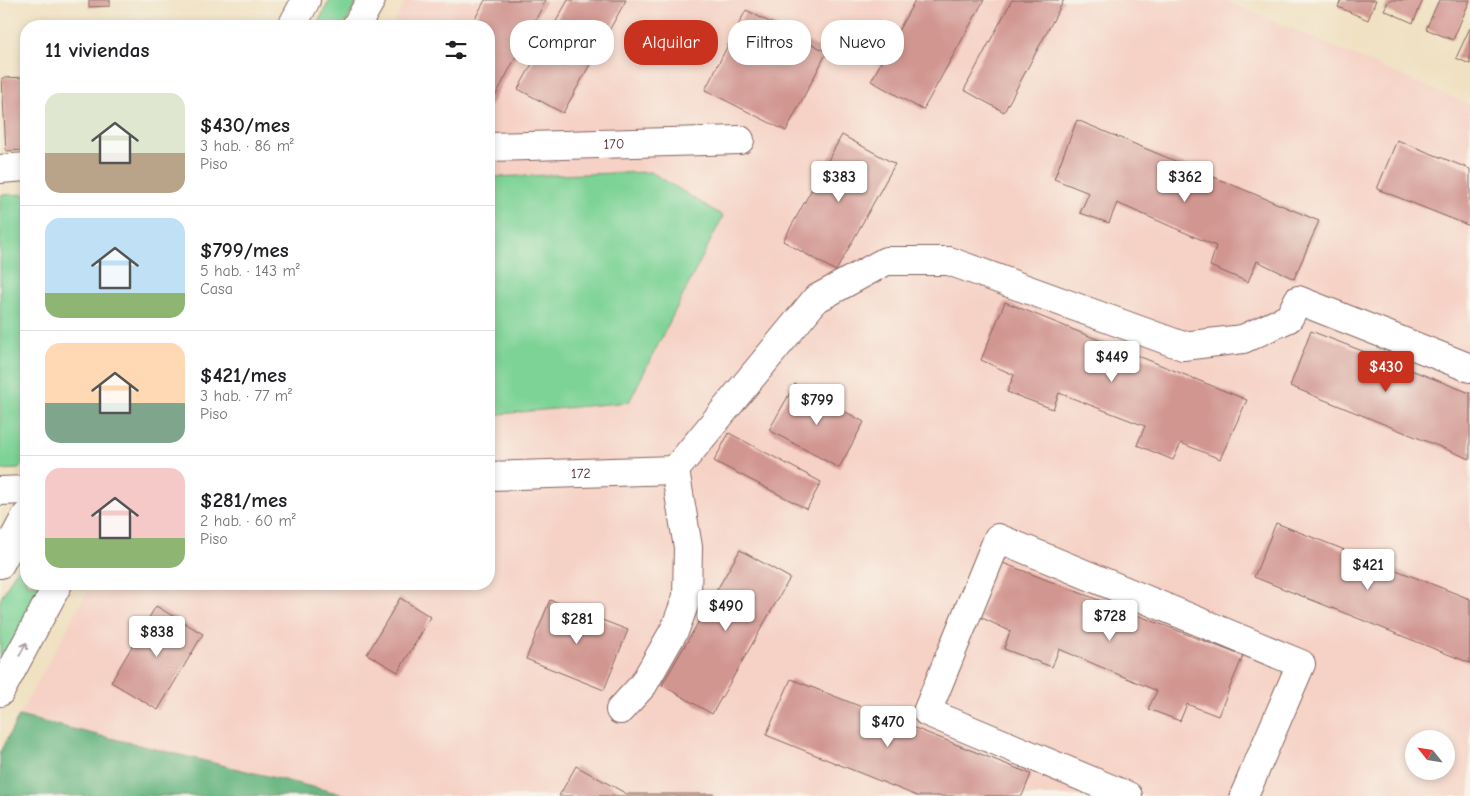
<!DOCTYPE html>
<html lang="es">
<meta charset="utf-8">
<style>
body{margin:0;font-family:"Comic Neue",sans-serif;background:#f6f6f6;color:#202124;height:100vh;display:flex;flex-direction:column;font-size:19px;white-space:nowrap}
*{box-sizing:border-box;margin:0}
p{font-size:16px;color:#757577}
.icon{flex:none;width:28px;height:28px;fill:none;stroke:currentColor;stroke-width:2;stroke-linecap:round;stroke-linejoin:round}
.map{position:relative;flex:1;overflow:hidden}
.panel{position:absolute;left:20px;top:20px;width:475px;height:570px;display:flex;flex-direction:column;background:#fff;border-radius:20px;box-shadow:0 2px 8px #0003}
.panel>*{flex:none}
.guide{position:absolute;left:510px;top:20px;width:475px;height:45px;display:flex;gap:10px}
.needle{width:32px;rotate:300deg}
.controls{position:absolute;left:1405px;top:730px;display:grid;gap:10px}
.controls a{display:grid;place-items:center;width:50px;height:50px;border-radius:50%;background:#fff;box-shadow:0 2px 8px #0003;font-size:25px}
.price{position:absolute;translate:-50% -42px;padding:0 11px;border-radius:5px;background:#fff;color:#222;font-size:16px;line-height:32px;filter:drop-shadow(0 1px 2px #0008)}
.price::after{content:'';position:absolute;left:50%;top:30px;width:15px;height:11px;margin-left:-8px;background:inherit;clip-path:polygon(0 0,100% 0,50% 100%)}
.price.selected{background:#c8321e;color:#fff}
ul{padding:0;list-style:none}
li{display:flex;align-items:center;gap:15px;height:125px;padding:0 25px}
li+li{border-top:1px solid #e0e0e0}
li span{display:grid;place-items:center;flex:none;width:140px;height:100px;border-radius:15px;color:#555}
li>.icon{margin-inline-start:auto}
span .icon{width:60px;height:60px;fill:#fffc;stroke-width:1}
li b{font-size:21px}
h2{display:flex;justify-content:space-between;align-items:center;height:60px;padding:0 25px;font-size:21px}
.tag{padding:0 18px;border-radius:20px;background:#fff;box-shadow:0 2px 8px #0003;font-size:18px;line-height:45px}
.tag.selected{background:#c8321e;color:#fff}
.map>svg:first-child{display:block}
.built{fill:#f6d1c5;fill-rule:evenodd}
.green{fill:#7dd396;stroke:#647960}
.forest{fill:#66b57f;stroke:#586a55}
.building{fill:#d29691}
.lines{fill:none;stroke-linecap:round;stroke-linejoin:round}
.minor-casing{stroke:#846360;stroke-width:30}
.minor{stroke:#fff;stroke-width:28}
.oneway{stroke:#ae9aa0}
.labels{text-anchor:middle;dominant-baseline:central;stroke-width:4.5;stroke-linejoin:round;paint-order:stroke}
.street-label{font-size:14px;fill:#4a1f2b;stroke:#f7f3e8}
</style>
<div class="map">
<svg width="1470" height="796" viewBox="0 0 1470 796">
<rect width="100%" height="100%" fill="#f7f3e8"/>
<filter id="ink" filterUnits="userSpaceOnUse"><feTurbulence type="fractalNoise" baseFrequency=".02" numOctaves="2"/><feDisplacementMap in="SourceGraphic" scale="10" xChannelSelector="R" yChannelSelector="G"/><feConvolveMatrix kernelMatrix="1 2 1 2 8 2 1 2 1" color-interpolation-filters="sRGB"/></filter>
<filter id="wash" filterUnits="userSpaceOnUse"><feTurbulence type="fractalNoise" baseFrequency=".0096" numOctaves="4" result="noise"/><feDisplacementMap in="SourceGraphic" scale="20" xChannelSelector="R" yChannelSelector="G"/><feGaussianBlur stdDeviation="1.12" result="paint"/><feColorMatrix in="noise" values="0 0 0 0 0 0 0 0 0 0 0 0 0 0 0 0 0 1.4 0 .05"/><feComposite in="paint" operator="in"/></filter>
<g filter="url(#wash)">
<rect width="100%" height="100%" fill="#f0e1c2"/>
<path class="built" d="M 406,0 L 1224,0 L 1470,105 L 1470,796 L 350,796 L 19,716 L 91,584 L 489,584 L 489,26 L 392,26 ZM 1414,739 L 1446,739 L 1446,771 L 1414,771 Z"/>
<g class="green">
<polygon points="330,0 358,0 344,26 316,26"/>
<polygon points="651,172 723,216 629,402 489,415 489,177"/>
<polygon points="26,194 26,455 19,469 0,470 0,195"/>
<polygon points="26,552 26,584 43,584 0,663 0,600"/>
</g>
<polygon class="forest" points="19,716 350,796 0,796 0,752"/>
<g id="blocks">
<g class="building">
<polygon points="89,0 110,0 110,6 89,7"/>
<polygon points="485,0 546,0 489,108 489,26 471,26"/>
<polygon points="568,0 626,0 563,113 518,89"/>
<polygon points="915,0 984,0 923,110 871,81"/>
<polygon points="1012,0 1064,0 1004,112 964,90"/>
<polygon points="1341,0 1376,0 1368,20 1338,7"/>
<polygon points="1389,0 1423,0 1413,23 1384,10"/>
<polygon points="1439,0 1470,0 1453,40 1426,29"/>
<polygon points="746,10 827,52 786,131 705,90"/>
<polygon points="1470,28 1470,64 1456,58"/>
<polygon points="26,77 26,150 6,151 2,78"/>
<polygon points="1077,120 1319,221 1294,279 1257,261 1248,282 1210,266 1216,246 1117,203 1109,223 1080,213 1089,193 1054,179"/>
<polygon points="842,135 895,164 836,271 783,241"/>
<polygon points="1397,140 1470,169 1470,226 1377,189"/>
<polygon points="1005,302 1247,400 1220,459 1181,443 1173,460 1137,445 1145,426 1059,393 1053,409 1007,392 1014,375 981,360"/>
<polygon points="1311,331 1470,393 1470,459 1290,386"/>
<polygon points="795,384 864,422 839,468 769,430"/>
<polygon points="729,433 821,482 807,509 714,461"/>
<polygon points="1276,523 1470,599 1470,663 1254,577"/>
<polygon points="740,550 790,578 712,714 662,685"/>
<polygon points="1003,563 1243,656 1218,716 1187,704 1180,721 1148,709 1157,691 1059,649 1052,667 1004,649 1010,631 980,617"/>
<polygon points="400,598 431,617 398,672 367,654"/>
<polygon points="550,600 628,630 604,690 526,659"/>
<polygon points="156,606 203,634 158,710 111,682"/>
<polygon points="791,679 1031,774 1022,796 917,796 766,735"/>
<polygon points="576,766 627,794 714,794 714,796 559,796"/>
</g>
</g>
</g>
<g filter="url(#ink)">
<use href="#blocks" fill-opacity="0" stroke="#846360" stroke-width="1"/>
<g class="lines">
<defs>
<g id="minor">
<polyline points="292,26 306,0"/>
<polyline points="356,26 371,0"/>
<path id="s1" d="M 489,147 L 740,140"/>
<polyline points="0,169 26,167"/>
<path id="s2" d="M 489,476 L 675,470"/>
<polyline points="0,491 26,490"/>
<polyline points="0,564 26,516"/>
<polyline points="0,692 58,584"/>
<polyline points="620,710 643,685 675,629 687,597 688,547 675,470 816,299 886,261 949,261 1183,346 1243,339 1289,318 1298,300 1470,368"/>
<polyline points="1128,796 927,712 998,538 1301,664 1244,796"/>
</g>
</defs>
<use href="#minor" class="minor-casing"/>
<use href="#minor" class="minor"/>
</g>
<defs><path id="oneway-shaft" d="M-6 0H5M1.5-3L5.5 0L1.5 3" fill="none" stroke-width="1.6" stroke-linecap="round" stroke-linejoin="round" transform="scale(1.25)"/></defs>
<use class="oneway" href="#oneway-shaft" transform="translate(23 649) rotate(-62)"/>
</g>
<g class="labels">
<g class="street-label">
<text stroke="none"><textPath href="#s1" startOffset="125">170</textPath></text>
<text stroke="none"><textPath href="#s2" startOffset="92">172</textPath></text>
</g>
</g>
</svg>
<div class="controls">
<a><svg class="needle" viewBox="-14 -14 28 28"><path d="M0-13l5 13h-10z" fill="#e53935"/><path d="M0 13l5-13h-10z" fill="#757577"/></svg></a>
</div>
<b class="price" style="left:839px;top:203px">$383</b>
<b class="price" style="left:1185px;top:203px">$362</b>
<b class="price" style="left:1112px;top:383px">$449</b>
<b class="price selected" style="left:1386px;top:393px">$430</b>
<b class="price" style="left:817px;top:426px">$799</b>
<b class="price" style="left:1368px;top:591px">$421</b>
<b class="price" style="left:726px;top:632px">$490</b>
<b class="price" style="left:1110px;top:642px">$728</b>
<b class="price" style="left:577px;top:645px">$281</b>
<b class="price" style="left:157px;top:658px">$838</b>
<b class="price" style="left:888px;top:748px">$470</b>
<div class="guide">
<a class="tag">Comprar</a>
<a class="tag selected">Alquilar</a>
<a class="tag">Filtros</a>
<a class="tag">Nuevo</a>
</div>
<section class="panel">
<h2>11 viviendas<svg class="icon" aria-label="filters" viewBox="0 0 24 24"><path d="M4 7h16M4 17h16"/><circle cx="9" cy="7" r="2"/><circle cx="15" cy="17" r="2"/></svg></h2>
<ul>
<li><span style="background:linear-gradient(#dfe7d0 60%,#b9a48a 0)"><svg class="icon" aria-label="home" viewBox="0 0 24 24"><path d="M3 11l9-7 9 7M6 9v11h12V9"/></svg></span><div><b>$430/mes</b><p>3 hab. · 86 m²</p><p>Piso</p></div></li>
<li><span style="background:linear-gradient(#bfe0f5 75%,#8fb573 0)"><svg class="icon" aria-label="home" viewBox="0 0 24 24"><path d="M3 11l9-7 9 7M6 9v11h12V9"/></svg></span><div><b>$799/mes</b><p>5 hab. · 143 m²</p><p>Casa</p></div></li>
<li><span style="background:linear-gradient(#ffd9b3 60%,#7fa58c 0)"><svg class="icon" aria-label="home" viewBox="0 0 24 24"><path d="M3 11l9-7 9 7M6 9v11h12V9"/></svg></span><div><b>$421/mes</b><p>3 hab. · 77 m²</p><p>Piso</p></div></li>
<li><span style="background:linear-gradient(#f6c9c9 70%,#8fb573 0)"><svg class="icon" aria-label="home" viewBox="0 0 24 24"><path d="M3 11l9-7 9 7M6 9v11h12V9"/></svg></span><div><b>$281/mes</b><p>2 hab. · 60 m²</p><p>Piso</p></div></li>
</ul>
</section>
</div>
